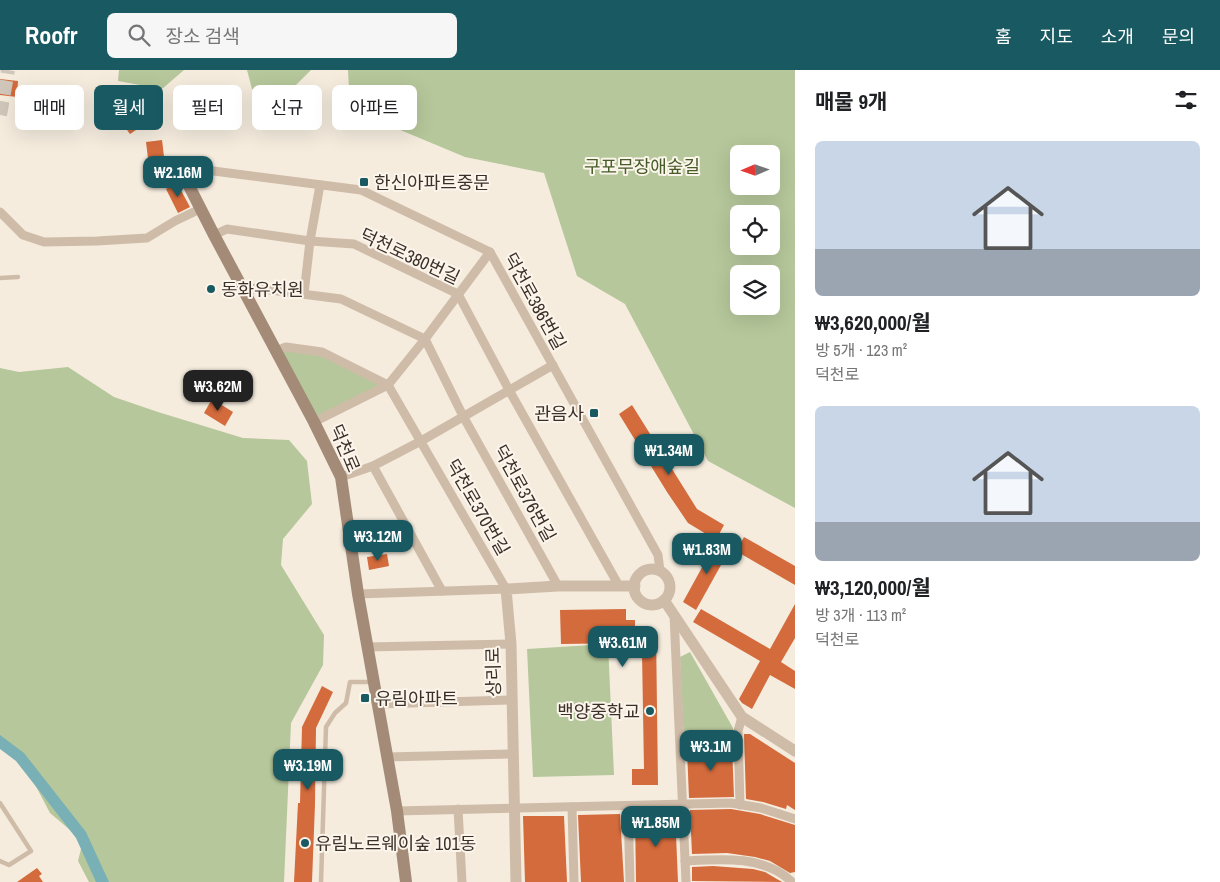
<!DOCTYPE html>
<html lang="ko">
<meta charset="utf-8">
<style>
body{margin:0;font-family:"Archivo Narrow","Noto Sans KR",sans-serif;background:#f6f6f6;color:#202124;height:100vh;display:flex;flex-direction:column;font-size:19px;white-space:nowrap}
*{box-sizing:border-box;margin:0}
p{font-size:16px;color:#757577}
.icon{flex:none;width:28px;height:28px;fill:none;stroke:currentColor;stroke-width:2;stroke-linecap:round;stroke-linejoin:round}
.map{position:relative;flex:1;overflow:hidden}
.details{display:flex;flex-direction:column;background:#fff;width:425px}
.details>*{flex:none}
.guide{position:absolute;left:15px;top:15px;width:475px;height:45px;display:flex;gap:10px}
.needle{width:32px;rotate:268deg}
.buttons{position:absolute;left:730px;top:75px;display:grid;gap:10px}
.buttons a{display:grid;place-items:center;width:50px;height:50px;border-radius:8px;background:#fff;box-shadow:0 5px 20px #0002;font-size:25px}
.price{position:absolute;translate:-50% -42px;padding:0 11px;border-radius:10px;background:#195962;color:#fff;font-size:16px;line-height:32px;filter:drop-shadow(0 1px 2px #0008)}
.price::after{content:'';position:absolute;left:50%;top:30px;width:15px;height:11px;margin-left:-8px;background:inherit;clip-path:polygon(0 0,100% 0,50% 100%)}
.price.on{background:#222;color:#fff}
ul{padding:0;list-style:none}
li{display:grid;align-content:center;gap:10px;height:265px;padding:0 20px}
li span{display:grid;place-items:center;height:155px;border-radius:8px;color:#555}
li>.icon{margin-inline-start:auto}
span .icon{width:90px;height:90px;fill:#fffc;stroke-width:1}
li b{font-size:21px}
h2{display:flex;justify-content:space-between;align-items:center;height:60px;padding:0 20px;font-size:21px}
.chip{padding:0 18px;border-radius:8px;background:#fff;box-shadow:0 5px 20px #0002;font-size:18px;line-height:45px}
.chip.on{background:#195962;color:#fff}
header{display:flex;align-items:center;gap:30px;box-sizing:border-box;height:70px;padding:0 25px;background:#195962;color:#fff}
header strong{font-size:24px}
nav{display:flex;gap:28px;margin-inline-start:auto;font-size:18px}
.search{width:350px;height:45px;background:#f6f6f6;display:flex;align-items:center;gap:12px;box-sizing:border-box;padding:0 18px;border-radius:8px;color:#757577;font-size:19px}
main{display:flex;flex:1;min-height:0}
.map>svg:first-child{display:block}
.green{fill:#b6c79b;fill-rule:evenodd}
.water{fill:#79b0b6}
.building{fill:#d46b3d}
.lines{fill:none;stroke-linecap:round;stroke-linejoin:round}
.trunk-tunnel{stroke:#d0c6ba;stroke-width:14;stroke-dasharray:14 7;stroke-linecap:butt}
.service{stroke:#cfbca8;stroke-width:4.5}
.minor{stroke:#cfbca8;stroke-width:9}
.tertiary{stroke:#cfbca8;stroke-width:11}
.secondary{stroke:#a48b78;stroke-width:12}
.poi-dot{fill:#195962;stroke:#fcf5eb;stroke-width:2}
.labels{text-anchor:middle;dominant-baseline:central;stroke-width:4;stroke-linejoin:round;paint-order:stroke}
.park-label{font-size:18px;fill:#475d29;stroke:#fcf5eb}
.poi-label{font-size:18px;fill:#3b3029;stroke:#fcf5eb;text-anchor:start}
.street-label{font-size:18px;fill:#3b3029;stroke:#fcf5eb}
</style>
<header>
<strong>Roofr</strong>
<div class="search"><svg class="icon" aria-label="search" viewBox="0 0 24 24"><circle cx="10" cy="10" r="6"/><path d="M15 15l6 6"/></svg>장소 검색</div>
<nav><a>홈</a><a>지도</a><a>소개</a><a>문의</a></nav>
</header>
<main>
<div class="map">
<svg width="795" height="812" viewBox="0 0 795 812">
<rect width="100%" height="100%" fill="#f5ecde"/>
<g class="green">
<polygon points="119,0 184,0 162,19 118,11"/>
<polygon points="247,0 311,0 283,28 252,19"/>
<path d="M 348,0 L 795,0 L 795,438 L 708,391 L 625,234 L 577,206 L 544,103 L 465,87 L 350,39 ZM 739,84 L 771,84 L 771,116 L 739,116 ZM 739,144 L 771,144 L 771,176 L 739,176 ZM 739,204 L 771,204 L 771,236 L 739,236 Z"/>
<polygon points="289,279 322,284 383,314 315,348 280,282"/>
<polygon points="68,297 114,327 158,342 243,368 289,370 307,391 312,434 283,469 281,495 324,565 323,595 291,653 284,812 89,812 78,791 83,771 50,743 19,684 0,674 0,298 19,302"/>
<polygon points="608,574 614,705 533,707 527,579"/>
<polygon points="690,582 733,658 734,672 684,675 680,587"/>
</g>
<polygon class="water" points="0,665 24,683 86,762 109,812 96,812 76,768 16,691 0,679"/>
<g class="building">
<polygon points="0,9 18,11 17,27 0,25"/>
<polygon points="119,36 136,60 130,64 113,41"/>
<polygon points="162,70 166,103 150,105 146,72"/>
<polygon points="177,113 190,137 178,143 166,119"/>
<polygon points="212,329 233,342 225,356 204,343"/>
<polygon points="632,335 697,439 724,455 716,470 688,453 667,422 619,344"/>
<polygon points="744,467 795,496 795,515 736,481"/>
<polygon points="717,470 731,477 696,540 683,532"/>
<polygon points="387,484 389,496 369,500 367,487"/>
<polygon points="795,534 795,568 781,592 795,601 795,619 770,605 752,639 742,633 739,629 760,591 693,552 701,539 770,579"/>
<polygon points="626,539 626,550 635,550 635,561 656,561 658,715 632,715 632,699 644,699 642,583 636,583 636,578 631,578 631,573 561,574 560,540"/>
<polygon points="322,616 333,622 316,658 315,734 312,812 294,812 298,733 300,733 302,657"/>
<polygon points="744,664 750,664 795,693 795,740 787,735 786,739 763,732 746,729"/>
<polygon points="716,675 716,677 732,676 734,727 689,728 687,679"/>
<polygon points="731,739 760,744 795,755 795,802 790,803 770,791 755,787 727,783 692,784 690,740"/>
<polygon points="675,741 678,812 636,812 635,744"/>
<polygon points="620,744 624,812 581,812 578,745"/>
<polygon points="523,746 564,746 567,812 525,812"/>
<polygon points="713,796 753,799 765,802 782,812 692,811 692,797"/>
<polygon points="37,798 42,804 39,806 43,812 17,812"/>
</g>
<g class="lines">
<polyline class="trunk-tunnel" points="0,45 8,0"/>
<g class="service">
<polyline points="0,208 18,207"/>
<polyline points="0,733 31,781 9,795 0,791"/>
<polyline points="321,812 326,657 335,643 346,633 350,612 373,612"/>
</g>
<g class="minor">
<polyline points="184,106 198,99 361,120 490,182 658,485 660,501"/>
<polyline points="0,142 23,165 44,172 97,171 147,168 175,151 200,139"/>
<polyline points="214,165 227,159 310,171 354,174 458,224 509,320 619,516"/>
<polyline points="245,224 255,218 341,229 425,269 463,346 558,516"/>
<polyline points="304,224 310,171 320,115"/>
<polyline points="276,281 286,277 322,282 388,315 506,519 358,524"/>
<polyline points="314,352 388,315 425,269 490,182"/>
<polyline points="373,396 442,521"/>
<polyline points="341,407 373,396 421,371 553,295"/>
<polyline points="674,545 686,812"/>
<polyline points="367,577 511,574"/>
<polyline points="378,634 512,630"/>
<polyline points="387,687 513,684"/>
<polyline points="740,735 738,661 742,647"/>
<polyline points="572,737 574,812"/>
<polyline points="628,737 630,812"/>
<polyline points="458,739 462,812"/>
<polyline points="397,741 731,733 761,738 795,749"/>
<path d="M 685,791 C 720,789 763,785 791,811"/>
</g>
<g class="tertiary">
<circle cx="652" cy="517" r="18"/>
<polyline points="664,530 742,647 795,681"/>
<polyline points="516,812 511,574 506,519 558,516 635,516"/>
</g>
<polyline class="secondary" points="184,106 214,165 314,352 341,407 358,524 397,741 406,812"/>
</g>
<g class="poi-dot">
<rect x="359" y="107" width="10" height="10" rx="2.5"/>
<circle cx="211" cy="219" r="5"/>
<rect x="589" y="338" width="10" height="10" rx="2.5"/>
<rect x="360" y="623" width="10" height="10" rx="2.5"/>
<circle cx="650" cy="641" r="5"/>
<circle cx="305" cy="773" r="5"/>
</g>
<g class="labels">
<g class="park-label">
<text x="642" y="96">구포무장애숲길</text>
</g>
<g class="poi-label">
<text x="374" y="112">한신아파트중문</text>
<text x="221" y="219">동화유치원</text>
<text x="584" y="343" text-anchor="end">관음사</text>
<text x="375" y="628">유림아파트</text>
<text x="640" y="641" text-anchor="end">백양중학교</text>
<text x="315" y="773">유림노르웨이숲 101동</text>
</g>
<g class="street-label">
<text transform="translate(410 186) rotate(25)">덕천로380번길</text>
<text transform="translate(535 231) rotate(61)">덕천로386번길</text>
<text transform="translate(345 378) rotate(67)">덕천로</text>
<text transform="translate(525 423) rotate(61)">덕천로376번길</text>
<text transform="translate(478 437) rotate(60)">덕천로370번길</text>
<text transform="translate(493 602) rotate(-91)">상리로</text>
</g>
</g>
</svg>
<div class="buttons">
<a><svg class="needle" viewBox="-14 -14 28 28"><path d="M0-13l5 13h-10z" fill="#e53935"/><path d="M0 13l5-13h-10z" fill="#757577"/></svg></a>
<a><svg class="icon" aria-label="locate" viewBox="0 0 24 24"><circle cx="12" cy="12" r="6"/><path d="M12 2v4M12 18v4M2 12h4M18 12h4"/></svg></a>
<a><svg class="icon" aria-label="layers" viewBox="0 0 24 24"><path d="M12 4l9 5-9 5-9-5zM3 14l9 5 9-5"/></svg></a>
</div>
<b class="price" style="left:178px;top:128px">₩2.16M</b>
<b class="price on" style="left:218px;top:342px">₩3.62M</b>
<b class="price" style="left:669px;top:406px">₩1.34M</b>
<b class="price" style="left:378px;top:492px">₩3.12M</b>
<b class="price" style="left:707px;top:505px">₩1.83M</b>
<b class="price" style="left:623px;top:598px">₩3.61M</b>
<b class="price" style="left:711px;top:702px">₩3.1M</b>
<b class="price" style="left:308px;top:721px">₩3.19M</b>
<b class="price" style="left:656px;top:778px">₩1.85M</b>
<div class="guide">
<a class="chip">매매</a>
<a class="chip on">월세</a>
<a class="chip">필터</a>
<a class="chip">신규</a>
<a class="chip">아파트</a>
</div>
</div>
<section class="details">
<h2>매물 9개<svg class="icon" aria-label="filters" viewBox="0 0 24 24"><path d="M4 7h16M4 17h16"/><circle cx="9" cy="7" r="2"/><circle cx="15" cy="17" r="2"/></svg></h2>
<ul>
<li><span style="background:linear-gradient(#c9d6e8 70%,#9aa5b1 0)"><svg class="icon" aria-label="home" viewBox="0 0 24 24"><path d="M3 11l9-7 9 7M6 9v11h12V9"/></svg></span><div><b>₩3,620,000/월</b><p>방 5개 · 123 m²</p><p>덕천로</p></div></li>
<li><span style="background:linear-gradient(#c9d6e8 75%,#9aa5b1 0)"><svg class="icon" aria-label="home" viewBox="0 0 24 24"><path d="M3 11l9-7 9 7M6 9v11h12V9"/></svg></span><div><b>₩3,120,000/월</b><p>방 3개 · 113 m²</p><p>덕천로</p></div></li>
</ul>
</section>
</main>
